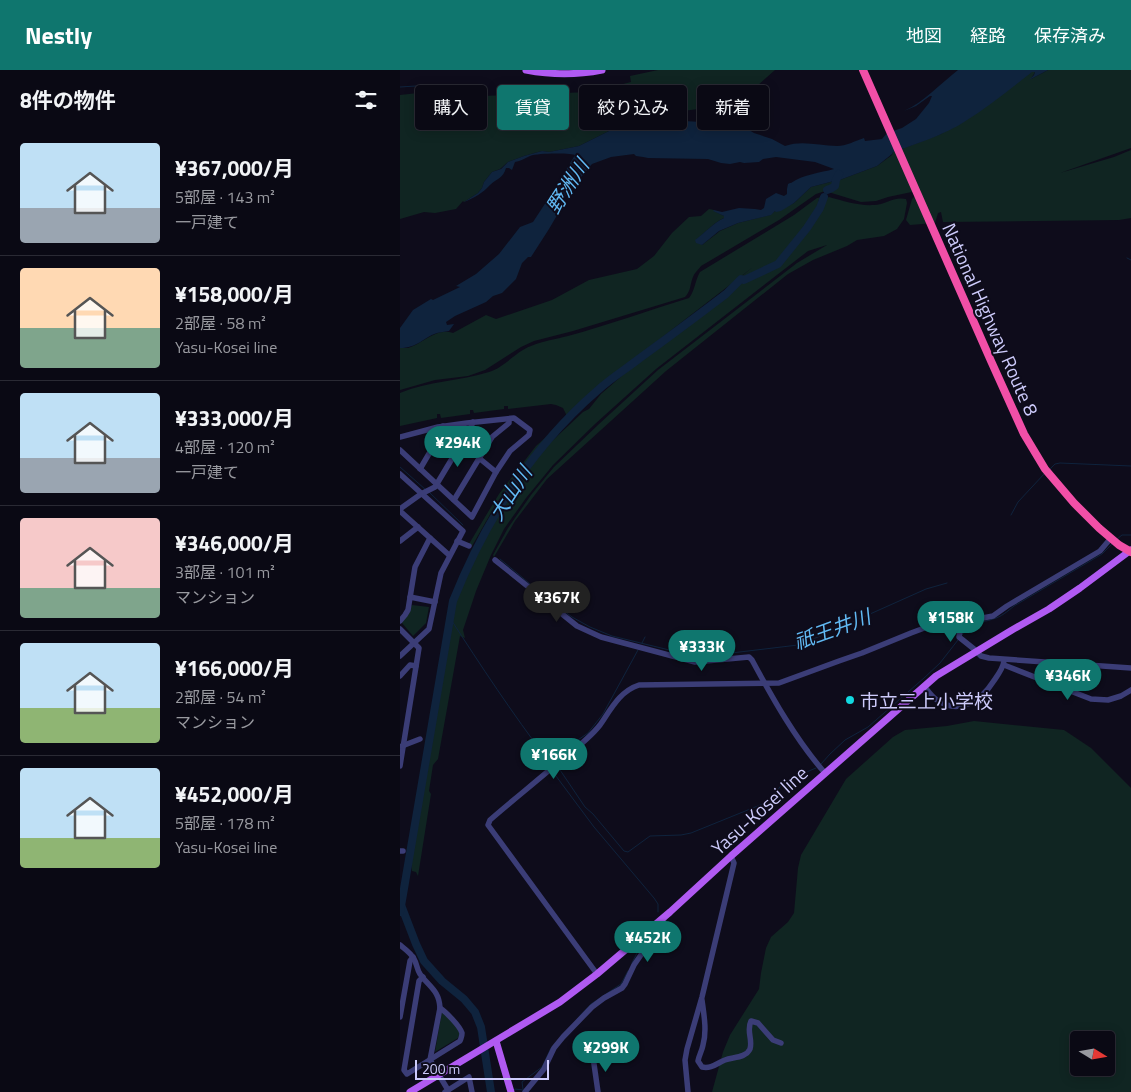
<!DOCTYPE html>
<html lang="ja">
<meta charset="utf-8">
<style>
body{margin:0;font-family:"Titillium Web","Noto Sans JP",sans-serif;background:#13121d;color:#f1f3f6;height:100vh;display:flex;flex-direction:column;font-size:19px;white-space:nowrap}
*{box-sizing:border-box;margin:0}
p{font-size:16px;color:#999aa0}
.icon{flex:none;width:28px;height:28px;fill:none;stroke:currentColor;stroke-width:2;stroke-linecap:round;stroke-linejoin:round}
.map{position:relative;flex:1;overflow:hidden}
.drawer{display:flex;flex-direction:column;background:#0a0914;width:400px}
.drawer>*{flex:none}
.top-card{position:absolute;left:15px;top:15px;width:475px;height:45px;display:flex;gap:10px}
.needle{width:32px;rotate:101deg}
.fabs{position:absolute;left:670px;top:961px;display:grid;gap:10px}
.fabs a{display:grid;place-items:center;width:45px;height:45px;border-radius:5px;background:#0a0914;box-shadow:0 2px 12px #0003,0 0 0 1px #2a2a34;font-size:25px}
.scale{position:absolute;left:15px;bottom:12px;width:134px;box-sizing:border-box;padding-left:5px;border:2px solid #cdcbfb;border-top:0;font-size:14px;line-height:18px;white-space:nowrap;color:#cdcbfb;-webkit-text-stroke:4px #0e0c1b;paint-order:stroke}
.price{position:absolute;translate:-50% -42px;padding:0 11px;border-radius:18px;background:#0f766e;color:#fff;font-size:16px;line-height:32px;filter:drop-shadow(0 1px 2px #0008)}
.price::after{content:'';position:absolute;left:50%;top:30px;width:15px;height:11px;margin-left:-8px;background:inherit;clip-path:polygon(0 0,100% 0,50% 100%)}
.price.on{background:#222;color:#fff}
ul{padding:0;list-style:none}
li{display:flex;align-items:center;gap:15px;height:125px;padding:0 20px}
li+li{border-top:1px solid #2a2a34}
li span{display:grid;place-items:center;flex:none;width:140px;height:100px;border-radius:5px;color:#555}
li>.icon{margin-inline-start:auto}
span .icon{width:60px;height:60px;fill:#fffc;stroke-width:1}
li b{font-size:21px}
h2{display:flex;justify-content:space-between;align-items:center;height:60px;padding:0 20px;font-size:21px}
.pill{padding:0 18px;border-radius:5px;background:#0a0914;box-shadow:0 2px 12px #0003,0 0 0 1px #2a2a34;font-size:18px;line-height:45px}
.pill.on{background:#0f766e;color:#fff}
header{display:flex;align-items:center;gap:30px;box-sizing:border-box;height:70px;padding:0 25px;background:#0f766e;color:#fff}
header strong{font-size:24px}
nav{display:flex;gap:28px;margin-inline-start:auto;font-size:18px}
main{display:flex;flex:1;min-height:0}
.map>svg:first-child{display:block}
.green{fill:#102522;fill-rule:evenodd}
.water{fill:#0f233d}
.lines{fill:none;stroke-linecap:round;stroke-linejoin:round}
.stream{stroke:#0f233d;stroke-width:1}
.river{stroke:#0f233d;stroke-width:8}
.minor{stroke:#3b3d77;stroke-width:5.5}
.major{stroke:#b05af2;stroke-width:7}
.highway{stroke:#f14fa7;stroke-width:8}
.poi-dot{fill:#12d9e0;stroke:#0e0c1b;stroke-width:2}
.labels{text-anchor:middle;dominant-baseline:central;stroke-width:4;stroke-linejoin:round;paint-order:stroke}
.street-label{font-size:19px;fill:#cdcbfb;stroke:#0e0c1b}
.poi-label{font-size:19px;fill:#cdcbfb;stroke:#0e0c1b;text-anchor:start}
.water-label{font-size:20px;font-style:italic;fill:#61b9f3;stroke:#0e0c1b}
</style>
<header>
<strong>Nestly</strong>
<nav><a>地図</a><a>経路</a><a>保存済み</a></nav>
</header>
<main>
<section class="drawer">
<h2>8件の物件<svg class="icon" aria-label="filters" viewBox="0 0 24 24"><path d="M4 7h16M4 17h16"/><circle cx="9" cy="7" r="2"/><circle cx="15" cy="17" r="2"/></svg></h2>
<ul>
<li><span style="background:linear-gradient(#bfe0f5 65%,#9aa5b1 0)"><svg class="icon" aria-label="home" viewBox="0 0 24 24"><path d="M3 11l9-7 9 7M6 9v11h12V9"/></svg></span><div><b>¥367,000/月</b><p>5部屋 · 143 m²</p><p>一戸建て</p></div></li>
<li><span style="background:linear-gradient(#ffd9b3 60%,#7fa58c 0)"><svg class="icon" aria-label="home" viewBox="0 0 24 24"><path d="M3 11l9-7 9 7M6 9v11h12V9"/></svg></span><div><b>¥158,000/月</b><p>2部屋 · 58 m²</p><p>Yasu-Kosei line</p></div></li>
<li><span style="background:linear-gradient(#bfe0f5 65%,#9aa5b1 0)"><svg class="icon" aria-label="home" viewBox="0 0 24 24"><path d="M3 11l9-7 9 7M6 9v11h12V9"/></svg></span><div><b>¥333,000/月</b><p>4部屋 · 120 m²</p><p>一戸建て</p></div></li>
<li><span style="background:linear-gradient(#f6c9c9 70%,#7fa58c 0)"><svg class="icon" aria-label="home" viewBox="0 0 24 24"><path d="M3 11l9-7 9 7M6 9v11h12V9"/></svg></span><div><b>¥346,000/月</b><p>3部屋 · 101 m²</p><p>マンション</p></div></li>
<li><span style="background:linear-gradient(#bfe0f5 65%,#8fb573 0)"><svg class="icon" aria-label="home" viewBox="0 0 24 24"><path d="M3 11l9-7 9 7M6 9v11h12V9"/></svg></span><div><b>¥166,000/月</b><p>2部屋 · 54 m²</p><p>マンション</p></div></li>
<li><span style="background:linear-gradient(#bfe0f5 70%,#8fb573 0)"><svg class="icon" aria-label="home" viewBox="0 0 24 24"><path d="M3 11l9-7 9 7M6 9v11h12V9"/></svg></span><div><b>¥452,000/月</b><p>5部屋 · 178 m²</p><p>Yasu-Kosei line</p></div></li>
</ul>
</section>
<div class="map">
<svg width="731" height="1022" viewBox="0 0 731 1022">
<rect width="100%" height="100%" fill="#0e0c1b"/>
<g class="green">
<polygon points="258,0 375,0 347,25 321,36 283,41 263,49 247,49 231,53 213,59 179,76 149,82 142,81 124,86 108,92 100,99 92,102 84,112 82,118 78,123 64,132 63,131 56,139 35,143 24,142 0,149 0,25 18,23 53,27 191,22 231,12 230,6"/>
<path d="M 648,0 L 731,0 L 731,78 L 660,103 L 714,87 L 731,80 L 731,148 L 719,150 L 543,152 L 541,142 L 538,143 L 535,153 L 510,155 L 506,150 L 512,129 L 521,120 L 488,127 L 476,131 L 461,132 L 425,121 L 416,124 L 379,150 L 301,196 C 298,200 295,202 293,207 C 290,214 291,221 285,227 L 173,261 L 134,271 L 121,277 L 85,300 L 68,306 L 35,310 L 0,320 L 0,278 C 1,278 7,278 8,278 C 23,274 36,257 53,263 L 86,245 L 96,249 L 152,230 L 189,210 L 237,199 L 254,186 L 272,163 L 289,147 L 301,146 L 309,139 L 314,140 L 314,141 L 324,146 L 324,148 C 312,154 306,162 296,170 L 302,175 L 320,161 L 338,153 L 370,145 L 375,141 L 394,133 L 411,117 L 434,111 C 435,118 430,116 426,119 L 431,121 L 437,111 L 477,96 L 492,85 L 493,82 L 504,78 L 541,64 L 632,1 L 635,2 L 631,9 Z"/>
<path d="M 422,127 L 418,131 L 419,134 L 424,135 L 427,128 L 429,127 C 444,131 458,136 474,135 C 485,135 494,126 506,129 L 507,133 L 504,149 L 497,159 L 484,166 L 457,170 L 447,176 L 413,190 L 388,204 L 266,301 L 147,409 L 115,451 L 94,487 L 93,485 L 108,458 L 131,425 L 154,397 L 199,354 L 258,300 L 397,193 L 427,175 L 408,181 L 373,208 L 256,299 L 195,354 L 153,395 L 126,428 L 104,459 L 91,485 L 76,521 L 63,560 L 65,568 L 60,566 L 38,689 L 33,695 L 29,721 L 31,724 L 18,806 L 16,802 L 12,801 L 9,776 L 38,598 L 47,552 L 68,492 L 83,461 L 103,429 L 131,393 L 150,373 L 183,342 L 189,339 L 201,324 L 263,270 L 353,197 L 243,282 L 141,377 L 117,404 L 92,441 L 72,476 L 69,474 L 85,447 L 99,424 L 136,376 L 165,350 L 166,344 L 163,338 L 156,335 L 151,334 L 108,339 L 108,336 L 104,336 L 104,339 L 74,343 L 73,340 L 70,340 L 70,344 L 41,348 L 40,344 L 37,344 L 37,348 L 0,356 L 0,323 C 28,311 60,311 89,302 C 105,297 115,282 131,276 C 143,271 156,269 168,266 C 209,255 249,240 289,228 C 295,221 295,210 300,202 L 394,145 L 417,128 Z"/>
<polygon points="12,535 29,537 26,553 13,566 2,553"/>
<path d="M 574,651 L 664,660 L 691,678 L 731,718 L 731,1022 L 312,1022 L 323,982 L 330,965 L 359,919 L 361,903 L 366,878 L 371,867 L 388,852 L 394,843 L 398,798 L 401,785 L 446,709 L 493,667 L 505,660 L 547,656 ZM 679,970 L 706,970 L 706,998 L 679,998 Z"/>
<polygon points="42,941 53,951 60,963 58,968 35,982"/>
</g>
<path class="water" d="M 558,0 L 648,0 L 629,10 L 634,5 L 635,2 L 632,2 C 610,19 588,37 564,52 C 546,64 514,75 493,82 L 492,84 L 477,96 L 437,111 L 431,121 L 429,119 L 434,114 L 434,111 L 411,117 L 394,133 L 381,141 L 376,142 L 375,141 L 371,145 L 338,153 L 319,161 L 302,175 L 296,173 L 295,170 C 306,162 312,154 324,148 L 324,146 L 313,141 L 314,140 L 322,142 L 339,138 L 355,139 L 361,140 L 364,138 L 366,129 L 376,123 L 384,126 L 387,124 L 387,119 L 388,114 L 390,113 L 391,113 C 404,104 420,103 434,99 L 415,92 L 376,87 L 363,89 L 359,92 L 344,93 L 340,92 L 330,94 L 321,93 L 308,89 L 248,88 L 243,87 L 236,86 L 234,84 L 211,87 L 192,94 L 164,128 L 161,134 L 163,135 L 149,159 L 131,187 L 128,187 L 122,193 L 116,209 L 102,223 L 93,226 L 86,232 L 55,246 L 46,252 L 47,255 L 54,254 L 49,261 C 45,262 40,262 37,263 C 22,268 18,278 0,278 L 0,258 L 13,240 L 31,229 L 33,230 L 60,217 L 56,216 L 76,204 L 99,184 L 120,157 L 133,152 L 154,120 L 175,85 C 166,83 139,83 130,86 C 125,88 121,91 115,92 L 112,100 L 109,98 L 106,98 C 103,109 97,108 90,115 C 83,123 74,128 64,132 L 78,123 L 82,118 L 84,112 L 92,102 L 101,99 L 108,92 L 124,86 L 142,81 L 149,82 L 179,76 L 213,59 L 247,49 L 339,54 L 354,63 L 372,69 L 385,76 C 403,70 419,76 437,76 C 446,76 455,71 464,68 L 465,71 L 482,69 L 487,63 L 502,58 L 516,49 L 529,33 L 532,26 L 530,26 L 516,36 L 504,41 C 524,32 541,13 558,0 Z"/>
<g class="lines">
<g class="stream">
<polyline points="0,17 16,16"/>
<polyline points="727,188 731,190"/>
<polyline points="0,397 26,420"/>
<polyline points="650,399 655,394 660,393 731,396"/>
<polyline points="29,422 63,455"/>
<polyline points="611,445 618,432 645,403"/>
<polyline points="717,469 722,465 731,465"/>
<polyline points="100,489 153,533 172,547 190,557 212,566 298,587 398,575 423,565 526,519 547,513"/>
<path d="M 50,548 C 81,596 112,643 147,689"/>
<path d="M 562,565 C 571,550 579,554 593,549 C 601,547 608,541 614,536 L 702,484 L 712,474"/>
<polyline points="242,573 245,567"/>
<polyline points="147,688 152,688 188,663 203,644 238,580"/>
<polyline points="421,694 430,684 445,670 468,657 524,608 540,593 558,570"/>
<polyline points="158,697 185,737 193,744 224,781 228,782 250,766 281,765 291,763 370,731 382,714 397,706 416,698"/>
<polyline points="153,702 194,757 254,828 258,834 258,842"/>
<polyline points="232,893 242,873 251,864"/>
<polyline points="177,949 191,934 221,914 228,901"/>
<polyline points="123,1019 122,1012 142,997 151,978"/>
<polyline points="114,1020 115,1019 123,1020"/>
</g>
<g class="river">
<polyline points="427,120 432,118 435,116 436,110 439,104"/>
<polyline points="1,835 16,874 24,891 42,911 64,929 75,942 81,957 91,1022"/>
<path d="M 0,842 L 53,531 C 85,451 132,377 198,320 C 211,308 226,299 240,288 C 269,267 297,246 326,224 L 341,209 L 344,210 L 378,194 L 407,158 L 420,138 L 424,127"/>
</g>
<g class="minor">
<polyline points="0,367 38,357 67,353 114,348 130,360 129,365 110,381 96,402 72,447 0,380"/>
<polyline points="79,388 96,402"/>
<polyline points="20,399 43,360 43,356"/>
<polyline points="0,404 63,461 41,503 29,559 0,586"/>
<polyline points="54,430 92,367 109,353 109,349"/>
<polyline points="0,439 21,424 35,417 71,357 73,352"/>
<polyline points="0,441 49,485"/>
<polyline points="0,471 18,457"/>
<polyline points="57,471 69,476"/>
<path d="M 95,490 L 177,556 L 201,567 L 295,592 L 349,587 L 352,590 C 373,629 396,670 425,703"/>
<polyline points="10,527 35,532"/>
<polyline points="562,550 559,567 574,579 581,586 589,588 731,598"/>
<polyline points="0,551 5,545 8,540 15,497 30,468"/>
<polyline points="0,559 19,578 0,696"/>
<polyline points="604,595 691,629 708,630 721,626 731,620"/>
<polyline points="0,606 10,595 16,596"/>
<path d="M 524,616 C 528,621 532,627 537,630 C 559,645 581,631 593,612 C 597,606 603,599 604,591"/>
<polyline points="2,676 20,669"/>
<polyline points="0,781 3,781"/>
<path d="M 0,875 C 5,879 11,883 14,889 C 17,894 17,900 20,904 C 29,917 39,920 40,938 L 30,990 L 48,1020"/>
<path d="M 197,904 L 88,755 L 90,750 C 113,730 137,711 160,691 C 174,680 189,669 200,655 C 211,639 220,621 239,615 L 379,613 L 439,591 L 462,583 L 511,563 L 543,551 L 551,550 L 567,551 L 593,546 L 607,536 L 700,481 L 711,468"/>
<path d="M 23,907 L 19,911 L 4,1000 L 7,1004 L 60,971 C 61,968 62,967 62,963 C 60,956 45,941 40,938"/>
<path d="M 302,930 C 304,945 307,961 303,975 C 302,981 299,985 298,991 L 302,997 C 312,999 317,993 325,990 C 333,987 346,988 350,979 C 353,969 346,961 351,951 L 358,953 L 373,970 L 381,973"/>
<polyline points="0,947 10,891 13,887"/>
<polyline points="193,987 198,1022"/>
<polyline points="45,1022 69,1007 72,1022"/>
<polyline points="125,1022 144,999 154,978 163,967 192,937 204,928 222,918 225,914 234,895 263,853 264,847"/>
<polyline points="288,1022 285,990 287,979 302,927 334,793 331,786"/>
</g>
<g class="major">
<path d="M 126,0 C 152,5 177,5 202,0"/>
<polyline points="96,971 111,1022"/>
<polyline points="10,1022 160,932 197,904 270,842 331,786 536,606 612,560 649,539 680,518 731,480"/>
</g>
<polyline class="highway" points="463,0 591,291 624,364 645,399 674,433 699,458 719,475 731,482"/>
</g>
<circle class="poi-dot" cx="450" cy="630" r="5"/>
<g class="labels">
<g class="street-label">
<text transform="translate(591 249) rotate(66)">National Highway Route 8</text>
<text transform="translate(359 740) rotate(-42)">Yasu-Kosei line</text>
</g>
<g class="poi-label">
<text x="460" y="630">市立三上小学校</text>
</g>
<g class="water-label">
<text transform="translate(167 116) rotate(-57)">野洲川</text>
<text transform="translate(110 423) rotate(-57)">大山川</text>
<text transform="translate(432 559) rotate(-20)">祇王井川</text>
</g>
</g>
</svg>
<div class="fabs">
<a><svg class="needle" viewBox="-14 -14 28 28"><path d="M0-13l5 13h-10z" fill="#e53935"/><path d="M0 13l5-13h-10z" fill="#999aa0"/></svg></a>
</div>
<div class="scale">200 m</div>
<b class="price" style="left:58px;top:398px">¥294K</b>
<b class="price on" style="left:157px;top:553px">¥367K</b>
<b class="price" style="left:551px;top:573px">¥158K</b>
<b class="price" style="left:302px;top:602px">¥333K</b>
<b class="price" style="left:668px;top:631px">¥346K</b>
<b class="price" style="left:154px;top:710px">¥166K</b>
<b class="price" style="left:248px;top:893px">¥452K</b>
<b class="price" style="left:206px;top:1003px">¥299K</b>
<div class="top-card">
<a class="pill">購入</a>
<a class="pill on">賃貸</a>
<a class="pill">絞り込み</a>
<a class="pill">新着</a>
</div>
</div>
</main>
